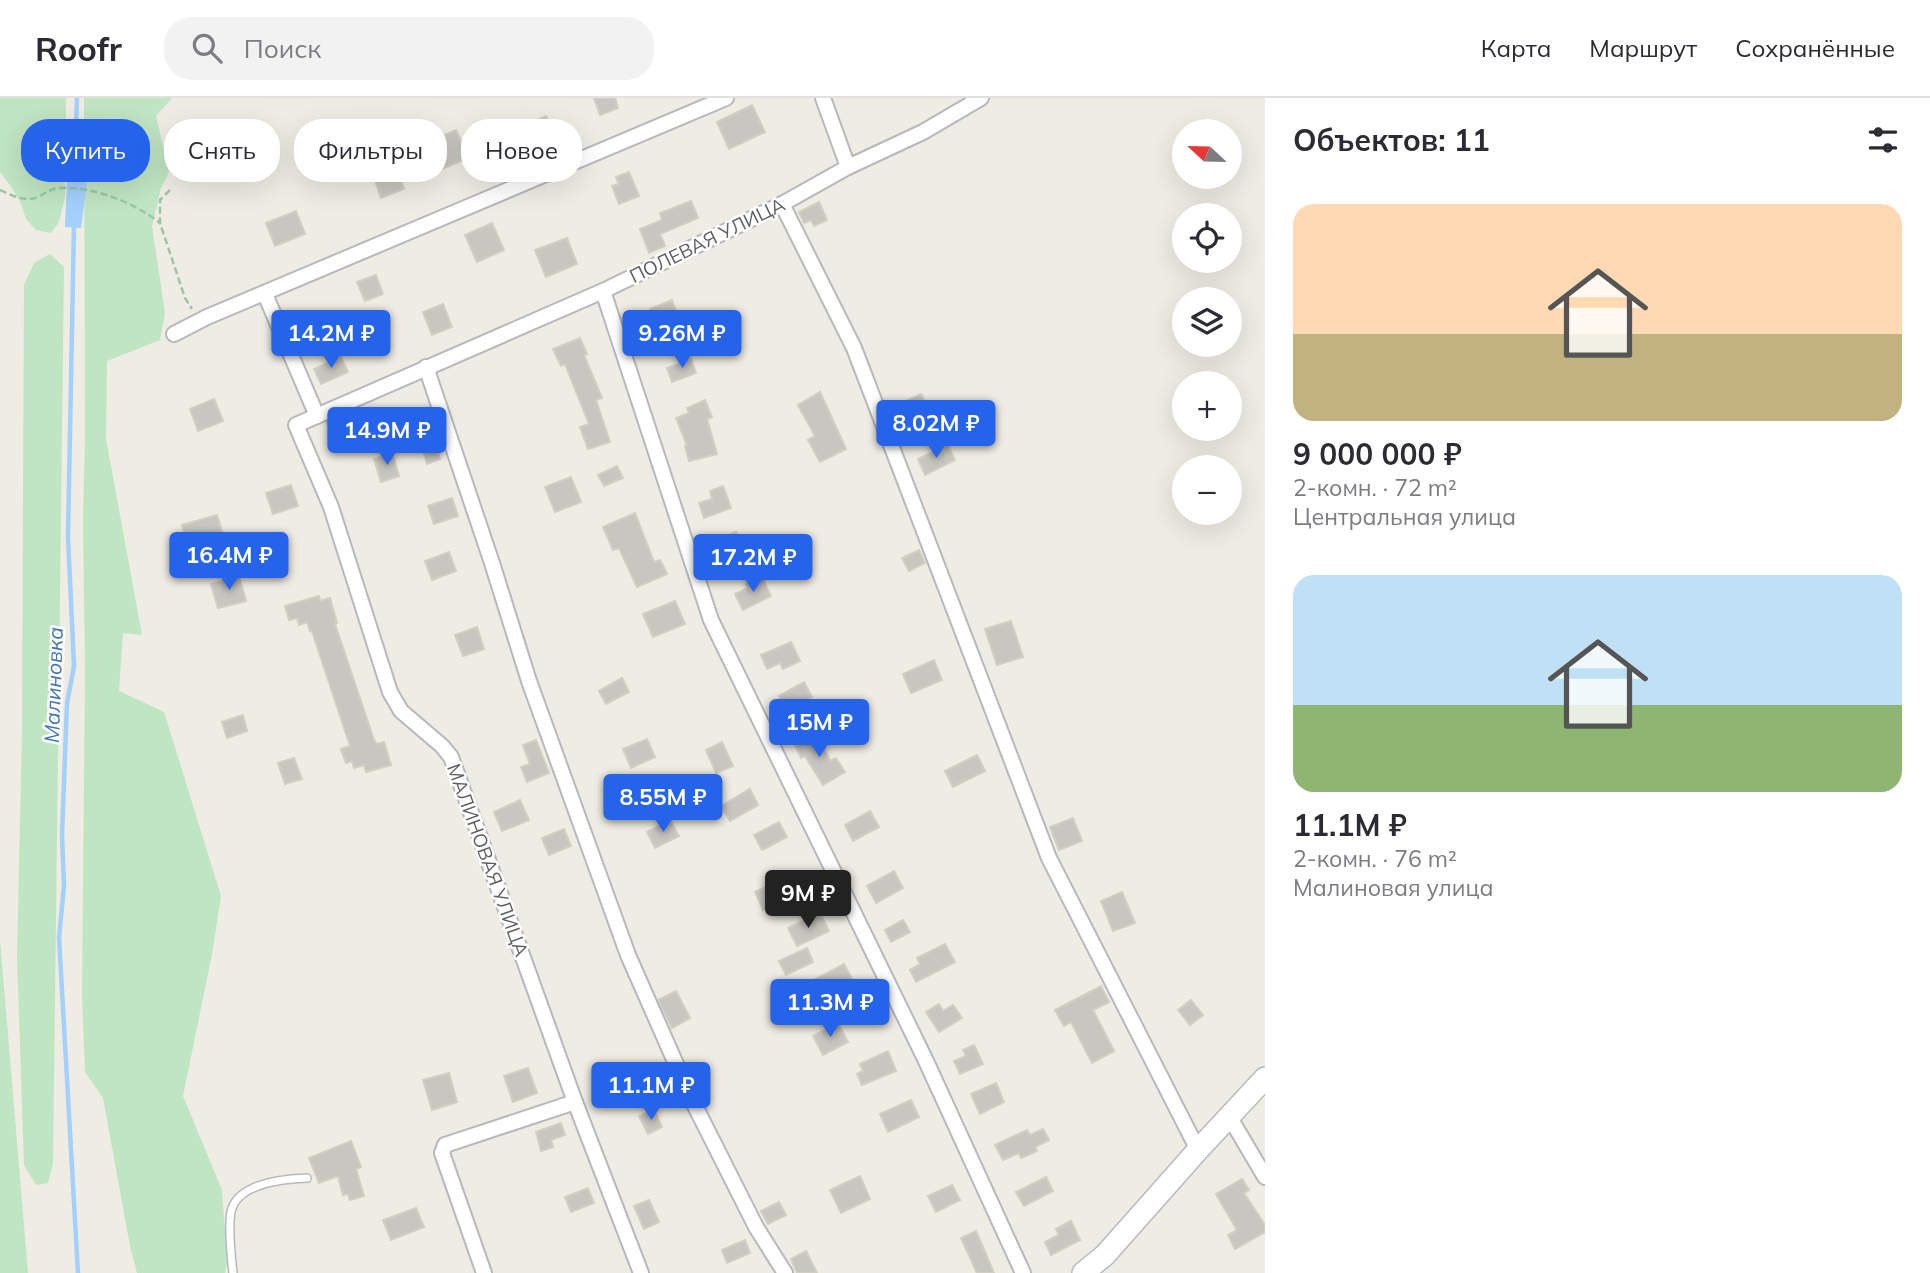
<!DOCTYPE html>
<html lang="ru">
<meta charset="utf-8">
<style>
body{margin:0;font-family:Mulish,sans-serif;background:#f2f2f3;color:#2b2b33;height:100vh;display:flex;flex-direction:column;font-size:26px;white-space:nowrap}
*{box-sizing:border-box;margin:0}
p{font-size:23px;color:#7c7c81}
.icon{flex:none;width:38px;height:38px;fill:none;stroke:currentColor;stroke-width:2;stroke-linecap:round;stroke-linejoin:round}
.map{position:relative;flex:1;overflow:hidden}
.side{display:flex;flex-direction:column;background:#fff;width:665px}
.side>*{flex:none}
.hud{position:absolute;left:21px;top:21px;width:665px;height:63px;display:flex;gap:14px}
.needle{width:46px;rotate:292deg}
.buttons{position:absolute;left:1172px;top:21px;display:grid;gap:14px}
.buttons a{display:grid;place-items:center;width:70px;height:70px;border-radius:50%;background:#fff;box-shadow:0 7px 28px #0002;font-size:35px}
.price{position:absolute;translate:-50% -60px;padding:0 16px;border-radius:7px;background:#2563eb;color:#fff;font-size:23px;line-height:46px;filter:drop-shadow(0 2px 4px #0008)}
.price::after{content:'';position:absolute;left:50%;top:42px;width:21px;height:16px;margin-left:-10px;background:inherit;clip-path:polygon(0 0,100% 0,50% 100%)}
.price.selected{background:#222;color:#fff}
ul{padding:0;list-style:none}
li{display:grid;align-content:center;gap:14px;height:371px;padding:0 28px}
li span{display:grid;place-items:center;height:217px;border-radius:21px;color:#555}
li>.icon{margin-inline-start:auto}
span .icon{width:126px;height:126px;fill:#fffc;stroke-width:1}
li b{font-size:30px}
h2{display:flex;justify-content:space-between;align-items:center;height:84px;padding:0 28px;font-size:30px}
.chip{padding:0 24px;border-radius:28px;background:#fff;box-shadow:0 7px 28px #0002;font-size:24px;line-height:63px}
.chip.selected{background:#2563eb;color:#fff}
header{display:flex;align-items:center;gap:42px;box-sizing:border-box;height:98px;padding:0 35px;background:#fff;border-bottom:2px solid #e1e1e2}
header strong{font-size:33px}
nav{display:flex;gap:38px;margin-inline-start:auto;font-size:24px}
.search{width:490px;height:63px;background:#f2f2f3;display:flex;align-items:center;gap:18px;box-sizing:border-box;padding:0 24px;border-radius:28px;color:#7c7c81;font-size:26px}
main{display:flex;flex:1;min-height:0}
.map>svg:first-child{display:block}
.green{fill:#c0e5c2}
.water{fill:#a3d0fd}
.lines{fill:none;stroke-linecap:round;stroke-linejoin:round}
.stream{stroke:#a3d0fd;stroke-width:4.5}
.building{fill:#c8c6c0;stroke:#d2cec1;stroke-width:2}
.lane-casing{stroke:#b6b8bd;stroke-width:10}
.street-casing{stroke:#b6b8bd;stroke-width:18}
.secondary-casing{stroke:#b7b9bf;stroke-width:24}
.path{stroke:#99c6a9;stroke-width:2.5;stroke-dasharray:7 3.5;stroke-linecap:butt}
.lane{stroke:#fff;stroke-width:7}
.street{stroke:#fff;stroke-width:14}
.secondary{stroke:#fff;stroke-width:21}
.labels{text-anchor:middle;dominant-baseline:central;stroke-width:5;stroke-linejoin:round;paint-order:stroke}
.street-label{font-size:19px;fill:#5b5e63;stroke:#fff}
.water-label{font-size:21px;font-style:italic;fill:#4374b8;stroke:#fff}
</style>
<header>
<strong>Roofr</strong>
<div class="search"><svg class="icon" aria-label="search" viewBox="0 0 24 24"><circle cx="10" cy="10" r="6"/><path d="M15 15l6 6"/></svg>Поиск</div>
<nav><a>Карта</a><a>Маршрут</a><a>Сохранённые</a></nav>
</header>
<main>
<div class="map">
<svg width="1265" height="1175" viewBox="0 0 1265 1175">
<rect width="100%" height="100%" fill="#eeece3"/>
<g class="green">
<polygon points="0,0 66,0 65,99 59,124 51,135 36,132 26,121 20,103 10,87 0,74"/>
<polygon points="84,0 172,0 156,18 169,74 161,90 152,128 165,215 160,242 107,263 106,341 142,537 123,535 119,593 164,614 221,798 212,856 183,998 222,1092 227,1165 225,1175 137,1175 130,1148 103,1000 85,974 82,897 85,574 83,421 85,340"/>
<polygon points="50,156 64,169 53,1065 48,1085 36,1087 24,1067 17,859 22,634 24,187 34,165"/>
<polygon points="0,842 28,1175 0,1175"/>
</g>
<polygon class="water" points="86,58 88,76 81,130 65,129 68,59"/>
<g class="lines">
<g class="stream">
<polyline points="75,62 77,0"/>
<polyline points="74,127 68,439 74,568 67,605 62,737 64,788 59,840 78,1175"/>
</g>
</g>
<g class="building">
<polygon points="594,0 615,0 618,10 600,17"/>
<polygon points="752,7 765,34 729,51 717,24"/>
<polygon points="546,18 557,44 519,61 508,36"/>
<polygon points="456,32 468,60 428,77 419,56 424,54 421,47"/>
<polygon points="385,59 387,63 393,61 404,91 381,100 369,65"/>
<polygon points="629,74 639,98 619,106 612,88 619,86 616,79"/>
<polygon points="691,103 698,120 660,136 665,148 649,155 640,131 662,122 660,115"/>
<polygon points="819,104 827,122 814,128 811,122 804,125 799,114"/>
<polygon points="296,113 305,136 275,148 266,125"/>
<polygon points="492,125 504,152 477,164 465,137"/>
<polygon points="567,140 577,166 546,179 535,152"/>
<polygon points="376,177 383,196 365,203 357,184"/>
<polygon points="672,202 679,221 657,229 650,211"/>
<polygon points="443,206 452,229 432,237 423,214"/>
<polygon points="580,240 587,256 584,257 602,300 596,302 610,344 588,351 580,329 589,326 565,266 561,268 553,251"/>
<polygon points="341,259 348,274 321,286 314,271"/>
<polygon points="691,261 696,275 672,284 667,270"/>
<polygon points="820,294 846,351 820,364 808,342 815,338 798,307"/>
<polygon points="921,296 930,315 910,324 902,305"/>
<polygon points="214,301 223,323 198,333 190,311"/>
<polygon points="705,302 712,319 707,321 717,356 689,363 685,348 687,347 676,320 689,315 687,310"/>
<polygon points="360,310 373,345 354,352 348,335 333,341 327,324"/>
<polygon points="434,342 440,361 427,366 421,346"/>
<polygon points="948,347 955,362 925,377 918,361"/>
<polygon points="392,354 399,378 381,384 374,361"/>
<polygon points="617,368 623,380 604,388 598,377"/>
<polygon points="571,379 581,404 555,414 545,389"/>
<polygon points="291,387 298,408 273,416 266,395"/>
<polygon points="723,388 731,410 704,420 699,405 712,401 710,393"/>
<polygon points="452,400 458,418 434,426 428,408"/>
<polygon points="635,415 654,464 660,462 667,476 637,489 619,450 613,452 603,429"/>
<polygon points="217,417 225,444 190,455 182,427"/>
<polygon points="736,434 745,455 720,466 711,444"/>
<polygon points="919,452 925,465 909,473 902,460"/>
<polygon points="449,454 456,473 432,482 425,463"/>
<polygon points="239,478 246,503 218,510 211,486"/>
<polygon points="762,479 771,498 743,512 735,496 748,490 746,486"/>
<polygon points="319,498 320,503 330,500 337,525 335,526 374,642 377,646 384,644 391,667 366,674 364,667 354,670 352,663 346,665 341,651 350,648 312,533 310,533 307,524 299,527 297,520 289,522 285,508"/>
<polygon points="675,503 685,526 653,539 643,516"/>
<polygon points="1011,523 1023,559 997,567 985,531"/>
<polygon points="477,529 484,551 463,558 455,537"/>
<polygon points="791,544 800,563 783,571 780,565 767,571 761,557"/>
<polygon points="934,562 942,582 911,595 903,576"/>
<polygon points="622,580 629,594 606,606 599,593"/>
<polygon points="804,584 812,599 787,613 779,598"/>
<polygon points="243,617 247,633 227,640 222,624"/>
<polygon points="816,634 830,663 836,660 845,674 823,687 805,658 801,660 794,645"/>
<polygon points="647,641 655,659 631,670 623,651"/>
<polygon points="536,642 549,675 527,684 521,669 530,666 523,647"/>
<polygon points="722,644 733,668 716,675 706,652"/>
<polygon points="977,657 985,673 953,689 945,673"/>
<polygon points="294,660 302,681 285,686 278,665"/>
<polygon points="750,691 758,707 730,723 721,708"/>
<polygon points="520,702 529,722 502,733 494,714"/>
<polygon points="870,713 879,729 853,743 845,727"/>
<polygon points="1073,720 1082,743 1059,752 1050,729"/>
<polygon points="670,722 679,738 655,750 647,734"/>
<polygon points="779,724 787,739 762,752 754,737"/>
<polygon points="564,731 571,748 549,757 542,740"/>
<polygon points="894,773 903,790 876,805 867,788"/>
<polygon points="800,779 806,791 763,812 755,794 782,781 785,786"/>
<polygon points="1122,794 1135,825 1113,833 1101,803"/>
<polygon points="820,815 829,833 797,848 788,830"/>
<polygon points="903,822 910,834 891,844 885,832"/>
<polygon points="945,846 955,864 916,884 910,872 920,866 917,860"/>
<polygon points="807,850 813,864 786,877 779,863"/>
<polygon points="844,866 853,883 823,899 814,882"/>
<polygon points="1101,888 1109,904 1093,912 1114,953 1092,965 1071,924 1064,928 1055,912"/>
<polygon points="676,893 690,920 672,930 658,902"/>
<polygon points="1191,902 1203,917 1190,927 1178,912"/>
<polygon points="939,906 943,913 953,907 962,920 939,934 926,914"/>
<polygon points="838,925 848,944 823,957 813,938"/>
<polygon points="974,947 983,966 960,976 954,963 966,958 963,952"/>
<polygon points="888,953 896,973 862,987 857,976 863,973 860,966"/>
<polygon points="528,970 537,995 513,1004 504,978"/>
<polygon points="449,975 457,1004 432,1012 423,982"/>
<polygon points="996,985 1004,1004 980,1016 971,996"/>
<polygon points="911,1002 919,1019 888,1034 880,1016"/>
<polygon points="654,1012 662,1029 648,1036 639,1018"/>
<polygon points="561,1025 565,1037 551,1042 553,1049 541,1053 536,1034"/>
<polygon points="1043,1031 1049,1042 1035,1049 1037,1053 1021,1060 1019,1055 1003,1062 995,1047 1027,1032 1030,1037"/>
<polygon points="351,1043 361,1069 356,1071 364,1098 350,1102 348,1096 343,1097 338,1078 319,1085 309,1060"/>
<polygon points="860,1078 870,1101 841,1115 830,1092"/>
<polygon points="1046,1079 1053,1093 1024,1108 1016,1094"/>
<polygon points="1242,1081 1249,1092 1244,1095 1265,1127 1265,1134 1235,1151 1228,1137 1237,1132 1216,1096"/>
<polygon points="952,1087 960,1102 936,1114 928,1098"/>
<polygon points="588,1090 594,1105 571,1114 565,1099"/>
<polygon points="649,1102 659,1124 644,1131 634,1108"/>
<polygon points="779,1104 786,1117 768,1126 761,1113"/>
<polygon points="416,1110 424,1129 391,1142 383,1122"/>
<polygon points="1071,1123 1080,1142 1051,1157 1045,1144 1059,1137 1056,1131"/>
<polygon points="976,1133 994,1175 977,1175 961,1140"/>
<polygon points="745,1142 750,1155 727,1165 722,1152"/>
<polygon points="806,1153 817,1175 797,1175 791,1161"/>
</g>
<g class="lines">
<defs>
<path id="lane" d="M 233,1175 C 231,1158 228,1131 231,1114 C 237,1085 283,1081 307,1080"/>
<g id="street">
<polyline points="823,0 848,69"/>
<polyline points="782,106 854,250 1049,760 1198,1052"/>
<polyline points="603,193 711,522 926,963 1023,1175"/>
<polyline points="265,196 317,318"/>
<polyline points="174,236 207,219 726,0"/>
<polyline points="426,269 492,465 529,583 628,857 691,1000 756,1129 785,1175"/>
<polyline points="1229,1018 1265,1079"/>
<polyline points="484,1175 442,1055 445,1047 575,1004"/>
<polyline points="641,1175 575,1004 451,659 442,648 401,613 390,594 331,409 296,327 603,193 782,106 848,69 923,34 981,0"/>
</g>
<polyline id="secondary" points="1083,1175 1105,1157 1198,1052 1265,980"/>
</defs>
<use href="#lane" class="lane-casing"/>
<use href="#street" class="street-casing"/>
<use href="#secondary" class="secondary-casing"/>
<g class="path">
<path d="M 0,92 C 13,98 27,105 40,98 C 47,94 53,90 60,90 C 93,88 135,105 160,125"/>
<polyline points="170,92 160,102 160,125 185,200 192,211"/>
</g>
<use href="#lane" class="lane"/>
<use href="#street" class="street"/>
<use href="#secondary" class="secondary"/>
</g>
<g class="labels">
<g class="street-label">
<text transform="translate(707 142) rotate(-26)">ПОЛЕВАЯ УЛИЦА</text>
<text transform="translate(488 762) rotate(70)">МАЛИНОВАЯ УЛИЦА</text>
</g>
<g class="water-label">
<text transform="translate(53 587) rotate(-88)">Малиновка</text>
</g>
</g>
</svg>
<div class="buttons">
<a><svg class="needle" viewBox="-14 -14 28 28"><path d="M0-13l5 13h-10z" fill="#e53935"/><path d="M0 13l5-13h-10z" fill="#7c7c81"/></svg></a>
<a><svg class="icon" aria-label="locate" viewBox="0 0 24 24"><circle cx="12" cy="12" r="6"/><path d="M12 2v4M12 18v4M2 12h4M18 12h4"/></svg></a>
<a><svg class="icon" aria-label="layers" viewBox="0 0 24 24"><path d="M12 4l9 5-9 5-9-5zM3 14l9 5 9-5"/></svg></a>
<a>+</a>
<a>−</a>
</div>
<b class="price" style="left:331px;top:272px">14.2M ₽</b>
<b class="price" style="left:682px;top:272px">9.26M ₽</b>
<b class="price" style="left:936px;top:362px">8.02M ₽</b>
<b class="price" style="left:387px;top:369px">14.9M ₽</b>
<b class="price" style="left:229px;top:494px">16.4M ₽</b>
<b class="price" style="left:753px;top:496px">17.2M ₽</b>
<b class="price" style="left:819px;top:661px">15M ₽</b>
<b class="price" style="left:663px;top:736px">8.55M ₽</b>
<b class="price selected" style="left:808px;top:832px">9M ₽</b>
<b class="price" style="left:830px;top:941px">11.3M ₽</b>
<b class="price" style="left:651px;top:1024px">11.1M ₽</b>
<div class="hud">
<a class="chip selected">Купить</a>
<a class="chip">Снять</a>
<a class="chip">Фильтры</a>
<a class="chip">Новое</a>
</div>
</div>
<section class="side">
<h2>Объектов: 11<svg class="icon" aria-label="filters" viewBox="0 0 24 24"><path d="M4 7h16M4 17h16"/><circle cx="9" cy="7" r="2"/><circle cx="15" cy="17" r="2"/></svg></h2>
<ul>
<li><span style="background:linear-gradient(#ffd9b3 60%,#c2b280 0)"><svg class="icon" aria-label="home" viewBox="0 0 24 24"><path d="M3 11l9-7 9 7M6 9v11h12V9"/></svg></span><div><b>9 000 000 ₽</b><p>2-комн. · 72 m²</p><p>Центральная улица</p></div></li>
<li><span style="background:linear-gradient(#bfe0f5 60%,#8fb573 0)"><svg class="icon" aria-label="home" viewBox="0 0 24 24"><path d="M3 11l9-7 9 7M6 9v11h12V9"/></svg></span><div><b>11.1M ₽</b><p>2-комн. · 76 m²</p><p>Малиновая улица</p></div></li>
</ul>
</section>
</main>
